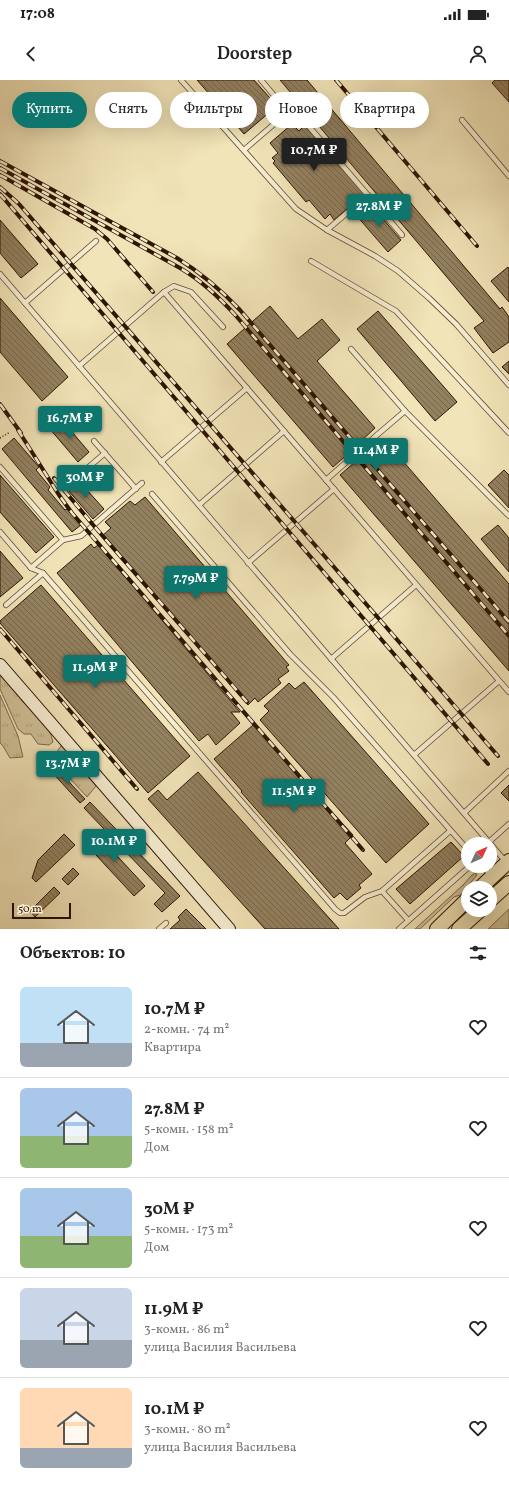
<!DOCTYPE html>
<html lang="ru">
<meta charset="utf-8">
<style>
body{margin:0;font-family:Vollkorn,serif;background:#f6f6f6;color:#222;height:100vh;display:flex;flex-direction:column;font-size:15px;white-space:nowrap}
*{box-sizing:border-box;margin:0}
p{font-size:13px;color:#767676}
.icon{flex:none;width:22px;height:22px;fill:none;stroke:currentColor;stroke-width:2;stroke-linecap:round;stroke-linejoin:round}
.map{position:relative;height:849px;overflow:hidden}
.details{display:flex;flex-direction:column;background:#fff;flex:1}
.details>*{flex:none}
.guide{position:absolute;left:12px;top:12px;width:485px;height:36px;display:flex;gap:8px}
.needle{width:26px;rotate:46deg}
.buttons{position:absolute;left:461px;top:757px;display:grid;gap:8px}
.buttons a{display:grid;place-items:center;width:36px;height:36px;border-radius:50%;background:#fff;box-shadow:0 4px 16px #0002;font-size:20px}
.scale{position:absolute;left:12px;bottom:10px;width:59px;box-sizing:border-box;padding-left:4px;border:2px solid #2d1500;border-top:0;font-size:11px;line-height:14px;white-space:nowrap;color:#2d1500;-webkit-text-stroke:3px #f6edd1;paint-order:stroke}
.price{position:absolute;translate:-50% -34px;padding:0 9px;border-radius:4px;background:#0f766e;color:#fff;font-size:13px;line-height:26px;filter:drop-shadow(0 1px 2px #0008)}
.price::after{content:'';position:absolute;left:50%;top:24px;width:12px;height:9px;margin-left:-6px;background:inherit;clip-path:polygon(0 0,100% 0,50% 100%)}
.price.active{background:#222;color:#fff}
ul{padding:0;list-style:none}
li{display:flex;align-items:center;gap:12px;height:100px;padding:0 20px}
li+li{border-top:1px solid #e0e0e0}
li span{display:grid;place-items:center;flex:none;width:112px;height:80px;border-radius:6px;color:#555}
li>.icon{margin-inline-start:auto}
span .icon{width:48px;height:48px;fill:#fffc;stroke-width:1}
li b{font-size:17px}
h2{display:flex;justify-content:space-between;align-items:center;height:48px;padding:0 20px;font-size:17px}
.pill{padding:0 14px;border-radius:18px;background:#fff;box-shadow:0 4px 16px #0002;font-size:14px;line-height:36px}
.pill.active{background:#0f766e;color:#fff}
.status{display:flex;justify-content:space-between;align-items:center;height:28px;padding:0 20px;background:#fff;direction:ltr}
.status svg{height:11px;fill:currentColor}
header{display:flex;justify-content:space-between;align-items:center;height:52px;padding:0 20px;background:#fff;font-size:18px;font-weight:600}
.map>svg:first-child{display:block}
.grass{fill:url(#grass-tufts);stroke:#7e6b4c}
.building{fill:url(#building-back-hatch);stroke:#2d1500}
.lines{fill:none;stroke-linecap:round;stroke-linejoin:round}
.service-casing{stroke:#5e492e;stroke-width:6}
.secondary-casing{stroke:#2d1500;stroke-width:14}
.primary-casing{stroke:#2d1500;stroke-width:16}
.path{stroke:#2d1500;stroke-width:1.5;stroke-dasharray:1 2;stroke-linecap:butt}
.service{stroke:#f6edd1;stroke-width:4.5}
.secondary{stroke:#f6edd1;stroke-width:12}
.primary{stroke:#f1e4b8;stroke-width:14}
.rail-casing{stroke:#2d1500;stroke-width:4}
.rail{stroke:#f6edd1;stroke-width:2.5;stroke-dasharray:8;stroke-linecap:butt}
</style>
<div class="status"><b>17:08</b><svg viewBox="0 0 49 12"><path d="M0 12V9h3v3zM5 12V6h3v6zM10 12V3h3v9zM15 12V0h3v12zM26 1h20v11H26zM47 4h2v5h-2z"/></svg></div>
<header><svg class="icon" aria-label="back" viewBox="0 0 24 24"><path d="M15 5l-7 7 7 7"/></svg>Doorstep<svg class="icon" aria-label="person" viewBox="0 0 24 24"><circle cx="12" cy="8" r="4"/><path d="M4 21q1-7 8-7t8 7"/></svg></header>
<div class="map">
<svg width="509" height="849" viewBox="0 0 509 849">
<defs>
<pattern id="grass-tufts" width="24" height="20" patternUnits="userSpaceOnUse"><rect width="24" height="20" fill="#d0c199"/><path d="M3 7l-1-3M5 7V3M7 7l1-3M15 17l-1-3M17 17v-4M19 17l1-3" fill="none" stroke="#b3a582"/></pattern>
<pattern id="building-back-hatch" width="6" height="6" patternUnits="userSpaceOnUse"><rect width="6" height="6" fill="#938160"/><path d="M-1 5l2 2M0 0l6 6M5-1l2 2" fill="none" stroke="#78684d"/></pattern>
</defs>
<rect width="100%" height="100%" fill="#f1e4b8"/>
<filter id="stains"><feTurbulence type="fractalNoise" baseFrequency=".005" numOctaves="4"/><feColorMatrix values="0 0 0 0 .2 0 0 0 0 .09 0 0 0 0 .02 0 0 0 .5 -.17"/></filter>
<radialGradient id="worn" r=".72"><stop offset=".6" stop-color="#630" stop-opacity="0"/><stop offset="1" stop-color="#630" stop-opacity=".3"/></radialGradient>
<g class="grass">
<path d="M 0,591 C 8,601 15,612 23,622 C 36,635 49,643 53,662 L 49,665 L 38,664 L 31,654 L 24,654 L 18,649 L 0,609 Z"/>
<polygon points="0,615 18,656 23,677 10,678 3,666 0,663"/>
<polygon points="61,666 66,669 96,706 87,717 52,679"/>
<polygon points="476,793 477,795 460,815 454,817 420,849 415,849 463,805 472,795"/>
<polygon points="509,829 509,849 488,849"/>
</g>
<g class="building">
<polygon points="197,0 254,0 277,26 244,54"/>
<polygon points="280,0 307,0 500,229 502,227 509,237 509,262 493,273 474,248 484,241"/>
<polygon points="495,0 509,0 509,22 492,3"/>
<polygon points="292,44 299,51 305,45 364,114 334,140 330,134 325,139 309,120 306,122 273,83 275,81 272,78 278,73 270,63"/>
<polygon points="370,124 401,160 388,172 356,135"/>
<polygon points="0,140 38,184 21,198 0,173"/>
<polygon points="508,187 509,189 509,222 491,201"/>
<polygon points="0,218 68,297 42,321 0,272"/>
<polygon points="270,226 298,259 322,239 340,260 317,281 375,348 359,363 367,372 383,358 509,504 509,591 340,395 355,382 348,374 333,387 227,264"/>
<polygon points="378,231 457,322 435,341 357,249"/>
<polygon points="509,281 509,294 502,287"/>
<polygon points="61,339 89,372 78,382 50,349"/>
<polygon points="14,358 39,387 36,390 50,407 48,410 65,430 67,429 81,445 72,452 2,369"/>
<polygon points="504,390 509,395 509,428 488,405"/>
<polygon points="0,395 54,457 36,473 0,432"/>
<polygon points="77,399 104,429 93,439 67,409"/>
<polygon points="145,417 289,585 286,587 289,591 278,599 281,603 258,622 255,618 248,625 102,456 111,448 105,442 130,421 135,425"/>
<polygon points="498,445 509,458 509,492 481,459"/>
<polygon points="91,464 94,468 98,465 240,632 231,632 240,643 216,665 208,654 199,661 57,493"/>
<polygon points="0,471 23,498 0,517"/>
<polygon points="41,505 190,676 148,713 0,543 0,541"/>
<polygon points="304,602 429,744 386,783 260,640 269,631 264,626 289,603 295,609"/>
<polygon points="253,645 290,687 292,686 312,708 309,710 322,725 324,723 353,755 345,763 372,794 359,805 361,808 347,820 340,813 334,818 241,712 242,711 214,679"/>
<polygon points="55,687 85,719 80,723 51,691"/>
<polygon points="198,692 339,849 265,849 148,719 158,710 167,720"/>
<polygon points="509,705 509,721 501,713"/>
<polygon points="90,722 180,816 162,832 154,824 165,813 84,728"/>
<polygon points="93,750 145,806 134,816 82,760"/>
<polygon points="64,754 75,765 36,802 32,798 38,780"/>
<polygon points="451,762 464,776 410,824 396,809"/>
<polygon points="73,788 79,794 68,805 62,799"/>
<polygon points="54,807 60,813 35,837 30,831"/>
<polygon points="186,829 206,849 170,849 180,840 178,837"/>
</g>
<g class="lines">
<defs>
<g id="service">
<polyline points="181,0 296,129 327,150 375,176 398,191 429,218 456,244 509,305"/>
<polyline points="288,32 300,36 402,155"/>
<polyline points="462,40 509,96"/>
<polyline points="244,70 288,32 261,0"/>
<polyline points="327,150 368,115"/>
<polyline points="311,181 396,231 509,353"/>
<polyline points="0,194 506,782"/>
<polyline points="164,212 174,206 191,212 223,247"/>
<polyline points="25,223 96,161"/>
<polyline points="351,269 405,331 509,436"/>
<polyline points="79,286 164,212 509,612"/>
<polyline points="94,361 136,409"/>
<polyline points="363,367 405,331"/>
<polyline points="161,382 247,308"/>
<polyline points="0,387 63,460"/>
<polyline points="83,392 105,373"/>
<polyline points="326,400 351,378"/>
<polyline points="152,414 290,574 333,617 468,770"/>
<polyline points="199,425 284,351"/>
<polyline points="0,452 31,488 43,493 335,829 340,833 344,833 365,817 382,811 450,751"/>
<polyline points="248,483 334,409"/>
<polyline points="31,488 63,460 81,456 142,403"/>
<polyline points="6,525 43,493"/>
<polyline points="331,579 416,505"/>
<polyline points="414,675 499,601"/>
<polyline points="464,733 509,691"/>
<polyline points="489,762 509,744"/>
<polyline points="482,786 491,795"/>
<polyline points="382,811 408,840"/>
<polyline points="159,849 166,843"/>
<polyline points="399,849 470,786"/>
</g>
<polyline id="secondary" points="0,585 229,849"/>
<g id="primary">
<polyline points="480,808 509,781"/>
<polyline points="490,820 509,803"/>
<polyline points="437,849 468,819"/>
<polyline points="459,849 480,830"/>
</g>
</defs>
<use href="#service" class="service-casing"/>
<use href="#secondary" class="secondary-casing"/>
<use href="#primary" class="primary-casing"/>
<polyline class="path" points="0,358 10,352"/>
<use href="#service" class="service"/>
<use href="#secondary" class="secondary"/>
<use href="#primary" class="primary"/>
<defs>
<g id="rail">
<polyline points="336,0 477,166"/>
<path d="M 0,81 L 177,178 C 201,193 221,210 240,230 L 509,542"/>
<path d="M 0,88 L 180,188 C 202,201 220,218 237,237 L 509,556"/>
<polyline points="0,95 95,149 107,159 153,212"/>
<polyline points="0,107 19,124 498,676"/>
<polyline points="0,114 488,684"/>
<polyline points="0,324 21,353"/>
<polyline points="18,350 59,415 72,433 363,770"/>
<polyline points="54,398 94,446 247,622"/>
<polyline points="0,549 137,709"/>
</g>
</defs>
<use href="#rail" class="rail-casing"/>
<use href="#rail" class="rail"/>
</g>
<rect width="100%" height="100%" filter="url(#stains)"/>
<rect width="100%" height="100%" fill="url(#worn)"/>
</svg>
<div class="buttons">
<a><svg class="needle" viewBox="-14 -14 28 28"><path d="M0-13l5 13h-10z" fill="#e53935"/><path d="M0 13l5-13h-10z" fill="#767676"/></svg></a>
<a><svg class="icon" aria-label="layers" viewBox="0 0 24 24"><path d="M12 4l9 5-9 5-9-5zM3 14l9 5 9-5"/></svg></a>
</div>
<div class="scale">50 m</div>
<b class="price active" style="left:314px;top:92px">10.7M ₽</b>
<b class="price" style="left:379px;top:148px">27.8M ₽</b>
<b class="price" style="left:70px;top:360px">16.7M ₽</b>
<b class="price" style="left:376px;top:392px">11.4M ₽</b>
<b class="price" style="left:85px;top:419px">30M ₽</b>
<b class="price" style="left:196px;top:520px">7.79M ₽</b>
<b class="price" style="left:95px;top:609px">11.9M ₽</b>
<b class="price" style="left:68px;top:705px">13.7M ₽</b>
<b class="price" style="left:294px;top:733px">11.5M ₽</b>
<b class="price" style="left:114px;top:783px">10.1M ₽</b>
<div class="guide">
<a class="pill active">Купить</a>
<a class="pill">Снять</a>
<a class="pill">Фильтры</a>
<a class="pill">Новое</a>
<a class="pill">Квартира</a>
</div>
</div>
<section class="details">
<h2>Объектов: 10<svg class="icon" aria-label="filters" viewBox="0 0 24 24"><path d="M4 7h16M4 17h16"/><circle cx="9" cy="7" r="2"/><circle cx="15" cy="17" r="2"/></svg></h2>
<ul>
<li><span style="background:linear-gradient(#bfe0f5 70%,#9aa5b1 0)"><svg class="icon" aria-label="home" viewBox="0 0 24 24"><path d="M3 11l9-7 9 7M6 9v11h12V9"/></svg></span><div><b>10.7M ₽</b><p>2-комн. · 74 m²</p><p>Квартира</p></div><svg class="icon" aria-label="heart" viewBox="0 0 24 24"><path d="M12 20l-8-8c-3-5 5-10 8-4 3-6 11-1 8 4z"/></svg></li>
<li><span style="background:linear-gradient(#a9c7e8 60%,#8fb573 0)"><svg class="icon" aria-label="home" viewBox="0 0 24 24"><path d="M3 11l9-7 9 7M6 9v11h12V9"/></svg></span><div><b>27.8M ₽</b><p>5-комн. · 158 m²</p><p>Дом</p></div><svg class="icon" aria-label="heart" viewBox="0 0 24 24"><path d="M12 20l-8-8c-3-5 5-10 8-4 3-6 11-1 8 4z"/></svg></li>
<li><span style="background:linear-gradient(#a9c7e8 60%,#8fb573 0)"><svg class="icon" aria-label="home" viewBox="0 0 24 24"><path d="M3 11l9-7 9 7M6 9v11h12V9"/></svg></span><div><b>30M ₽</b><p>5-комн. · 173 m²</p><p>Дом</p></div><svg class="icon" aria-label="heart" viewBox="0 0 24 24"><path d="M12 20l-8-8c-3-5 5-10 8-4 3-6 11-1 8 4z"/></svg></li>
<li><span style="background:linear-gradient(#c9d6e8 65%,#9aa5b1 0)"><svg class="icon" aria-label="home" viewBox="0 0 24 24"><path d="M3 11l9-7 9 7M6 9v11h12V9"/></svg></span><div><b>11.9M ₽</b><p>3-комн. · 86 m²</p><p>улица Василия Васильева</p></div><svg class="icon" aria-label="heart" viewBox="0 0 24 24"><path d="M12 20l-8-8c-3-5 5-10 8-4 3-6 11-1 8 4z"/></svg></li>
<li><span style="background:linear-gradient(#ffd9b3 75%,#9aa5b1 0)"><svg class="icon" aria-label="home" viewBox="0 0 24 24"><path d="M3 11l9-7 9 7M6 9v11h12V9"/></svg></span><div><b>10.1M ₽</b><p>3-комн. · 80 m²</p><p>улица Василия Васильева</p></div><svg class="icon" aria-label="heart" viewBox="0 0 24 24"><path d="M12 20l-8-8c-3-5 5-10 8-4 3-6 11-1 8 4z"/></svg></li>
</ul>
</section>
